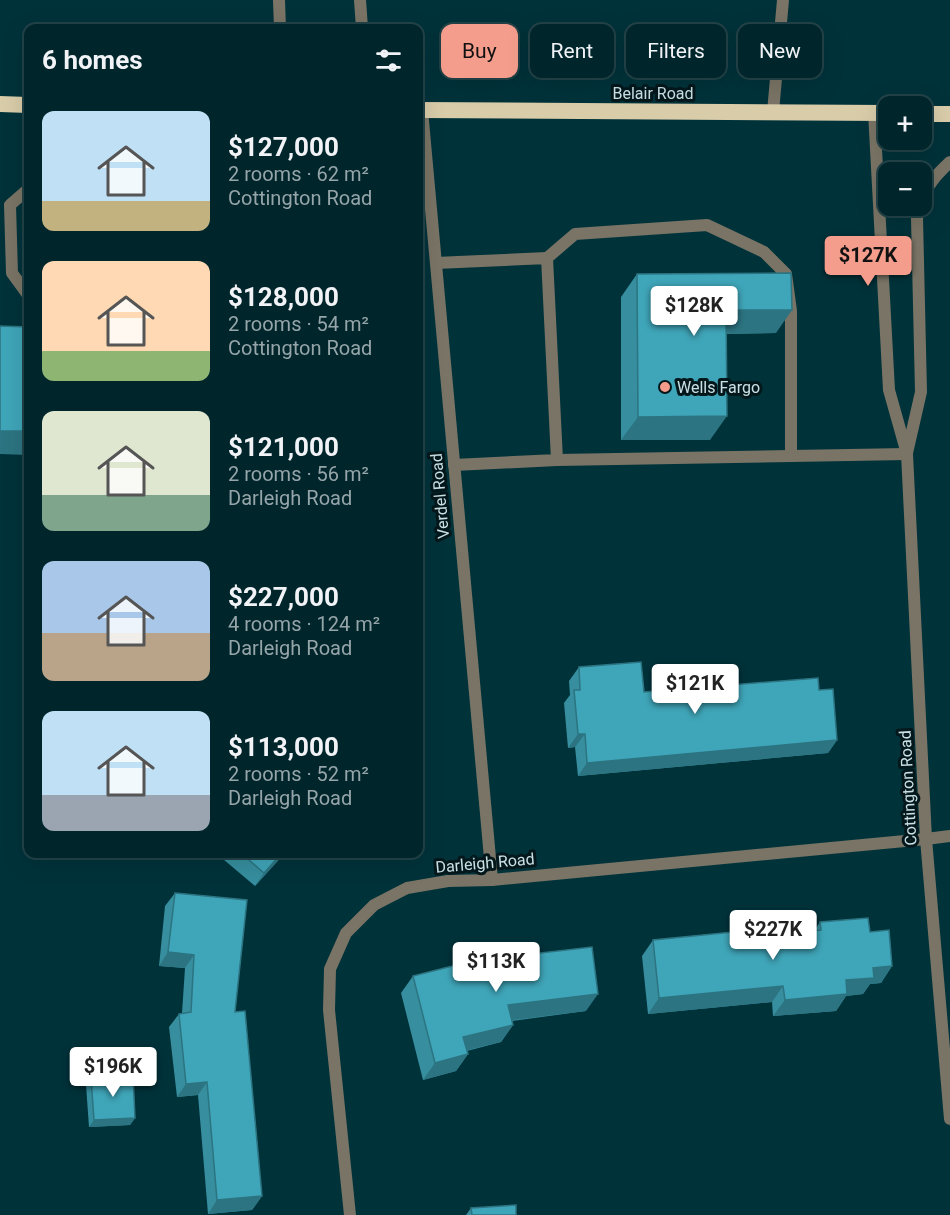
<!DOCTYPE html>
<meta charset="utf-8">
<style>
body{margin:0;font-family:Roboto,sans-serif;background:#0a2e34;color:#f1f3f6;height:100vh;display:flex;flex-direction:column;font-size:22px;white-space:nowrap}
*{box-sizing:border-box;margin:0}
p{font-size:20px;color:#95a5a9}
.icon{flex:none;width:33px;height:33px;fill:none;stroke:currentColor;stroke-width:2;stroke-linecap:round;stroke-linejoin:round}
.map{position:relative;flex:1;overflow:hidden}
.panel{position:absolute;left:24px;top:24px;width:399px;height:834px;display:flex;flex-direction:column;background:#00262c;border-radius:12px;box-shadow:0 6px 24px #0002,0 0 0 2px #224348}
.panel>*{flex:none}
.banner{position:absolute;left:441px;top:24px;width:418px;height:54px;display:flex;gap:12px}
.controls{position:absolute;left:878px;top:96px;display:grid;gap:12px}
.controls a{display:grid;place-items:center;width:54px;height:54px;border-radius:12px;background:#00262c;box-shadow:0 6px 24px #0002,0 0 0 2px #224348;font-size:30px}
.price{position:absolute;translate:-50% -51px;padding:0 14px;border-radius:6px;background:#fff;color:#222;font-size:20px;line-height:39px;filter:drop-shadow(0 2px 3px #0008)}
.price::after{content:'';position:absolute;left:50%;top:36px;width:18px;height:14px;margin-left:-9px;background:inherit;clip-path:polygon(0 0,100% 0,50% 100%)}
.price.selected{background:#f49d8c;color:#111}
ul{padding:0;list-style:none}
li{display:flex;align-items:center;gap:18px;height:150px;padding:0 18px}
li span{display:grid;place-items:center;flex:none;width:168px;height:120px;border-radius:12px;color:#555}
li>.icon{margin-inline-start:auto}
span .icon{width:72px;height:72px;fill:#fffc;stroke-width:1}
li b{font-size:26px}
h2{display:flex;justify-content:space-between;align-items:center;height:72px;padding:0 18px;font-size:26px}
.pill{padding:0 21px;border-radius:12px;background:#00262c;box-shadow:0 6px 24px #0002,0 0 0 2px #224348;font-size:21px;line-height:54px}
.pill.selected{background:#f49d8c;color:#111}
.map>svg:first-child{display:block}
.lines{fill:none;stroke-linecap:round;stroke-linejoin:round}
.service{stroke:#797465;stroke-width:12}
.minor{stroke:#797465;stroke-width:12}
.trunk{stroke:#d8cca9;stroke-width:16}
.wall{fill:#368e9e}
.shaded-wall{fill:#2c7481}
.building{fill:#3fa5b8;stroke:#2c7481;stroke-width:1.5}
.poi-dot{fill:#f49d8c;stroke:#04171b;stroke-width:2}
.labels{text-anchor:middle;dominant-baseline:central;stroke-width:6;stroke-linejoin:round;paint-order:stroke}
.street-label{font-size:16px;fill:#c9e0e5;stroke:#04171b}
.poi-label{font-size:16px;fill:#c9e0e5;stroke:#04171b;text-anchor:start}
</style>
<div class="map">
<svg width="950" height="1215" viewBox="0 0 950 1215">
<rect width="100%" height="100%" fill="#00323a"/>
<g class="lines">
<g class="service">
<polyline points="279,0 280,28"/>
<polyline points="360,0 362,28"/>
<polyline points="773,112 783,0"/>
<polyline points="28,191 26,191 10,205 12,273 28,295"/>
<polyline points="547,258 575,234 707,225 764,252 786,274 791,311 791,456"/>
<polyline points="436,263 547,258 557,460 454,465"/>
<polyline points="557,460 907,454"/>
<polyline points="926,839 950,836"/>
</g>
<g class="minor">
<polyline points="422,110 492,880"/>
<polyline points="874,112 889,390 907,454 926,839 950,1119"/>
<path d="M 921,203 C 926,186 937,174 950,162"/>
<polyline points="907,453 921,392 917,218 920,206"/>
<polyline points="350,1215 329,1010 330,969 346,933 374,905 407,888 448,881 492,880 926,839"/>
</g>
<g class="trunk">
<polyline points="0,104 28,105"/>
<polyline points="418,110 888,113"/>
<polyline points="921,114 950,114"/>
</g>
</g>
<g class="wall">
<polygon points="637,274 776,333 726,334 710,440 621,440 621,297"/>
<polygon points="579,667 644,692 819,690 837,740 828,753 578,776 575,747 568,748 564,703 570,695 569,681"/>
<polygon points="217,854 284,854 255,886"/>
<polygon points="175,893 235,1012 262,1196 252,1210 208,1214 198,1095 177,1097 169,1027 179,1014 182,1013 185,968 159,966 165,906"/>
<polygon points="820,922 870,932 892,966 881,983 870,984 863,994 846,996 836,1011 773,1016 772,1002 648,1014 642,956 653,940 743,938 814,931"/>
<polygon points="497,958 586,1011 512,1021 513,1025 501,1042 467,1051 468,1054 456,1071 423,1080 401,993 413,976"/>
<polygon points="91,1078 135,1118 130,1125 89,1127 86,1085"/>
<polygon points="471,1208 516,1215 466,1215"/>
</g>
<g class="shaded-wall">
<polygon points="726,310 792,310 776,333 709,334"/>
<polygon points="727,416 710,440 621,440 638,417"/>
<polygon points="0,431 28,431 28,455 0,454"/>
<polygon points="578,734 585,734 575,747 568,748"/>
<polygon points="837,740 828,753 578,776 587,763"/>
<polygon points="281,854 284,854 255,886 264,873"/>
<polygon points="168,952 194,955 185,968 159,966"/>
<polygon points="892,966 881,983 870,984 863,994 846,996 836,1011 773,1016 785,1000 846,980 873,968"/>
<polygon points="783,986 772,1002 648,1014 659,998"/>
<polygon points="598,994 586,1011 496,1022 508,1005"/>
<polygon points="513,1025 501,1042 451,1054 463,1037"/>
<polygon points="468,1054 456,1071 423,1080 435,1063"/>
<polygon points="207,1082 198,1095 177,1097 186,1084"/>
<polygon points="135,1118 130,1125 89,1127 94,1120"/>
<polygon points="262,1196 252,1210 208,1214 217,1200"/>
</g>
<g class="building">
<polygon points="791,273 792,310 726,310 727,416 638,417 637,274"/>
<polygon points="0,326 28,327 28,431 0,431"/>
<polygon points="641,662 644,692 818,678 819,690 833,689 837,740 587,763 585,734 578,734 574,690 580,690 579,667"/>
<polygon points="242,854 281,854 264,873"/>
<polygon points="175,893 247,900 235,1012 245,1011 262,1196 217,1200 207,1082 186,1084 179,1014 191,1012 194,955 168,952"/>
<polygon points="868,918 870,932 889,930 892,966 873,968 874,978 846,980 847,994 785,1000 783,986 659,998 653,940 743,931 743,938 821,930 820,922"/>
<polygon points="592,947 598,994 508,1005 513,1025 463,1037 468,1054 435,1063 413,976 496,955 497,958"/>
<polygon points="133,1076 135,1118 94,1120 91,1078"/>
<polygon points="516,1205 516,1215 472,1215 471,1208"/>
</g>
<circle class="poi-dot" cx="665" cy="387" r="6"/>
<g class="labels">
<g class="street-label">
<text x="653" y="93">Belair Road</text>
<text transform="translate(440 496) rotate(-95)">Verdel Road</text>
<text transform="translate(908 788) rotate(-93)">Cottington Road</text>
<text transform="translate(485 863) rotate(-5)">Darleigh Road</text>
</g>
<g class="poi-label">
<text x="677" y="387">Wells Fargo</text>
</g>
</g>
</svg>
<div class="controls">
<a>+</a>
<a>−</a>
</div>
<b class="price selected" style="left:868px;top:287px">$127K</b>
<b class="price" style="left:694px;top:337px">$128K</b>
<b class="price" style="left:695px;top:715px">$121K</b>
<b class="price" style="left:773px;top:961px">$227K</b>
<b class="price" style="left:496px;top:993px">$113K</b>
<b class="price" style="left:113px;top:1098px">$196K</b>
<div class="banner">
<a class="pill selected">Buy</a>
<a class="pill">Rent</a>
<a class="pill">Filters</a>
<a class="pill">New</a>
</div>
<section class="panel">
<h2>6 homes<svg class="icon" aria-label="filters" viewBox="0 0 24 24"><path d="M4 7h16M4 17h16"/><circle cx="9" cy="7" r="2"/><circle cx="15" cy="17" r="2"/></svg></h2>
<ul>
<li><span style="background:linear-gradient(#bfe0f5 75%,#c2b280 0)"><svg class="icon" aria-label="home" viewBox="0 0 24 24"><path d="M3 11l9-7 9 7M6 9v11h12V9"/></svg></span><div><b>$127,000</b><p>2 rooms · 62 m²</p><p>Cottington Road</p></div></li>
<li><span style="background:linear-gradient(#ffd9b3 75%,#8fb573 0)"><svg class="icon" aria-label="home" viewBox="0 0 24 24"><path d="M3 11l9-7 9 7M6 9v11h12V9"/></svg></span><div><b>$128,000</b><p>2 rooms · 54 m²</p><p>Cottington Road</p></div></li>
<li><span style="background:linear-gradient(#dfe7d0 70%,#7fa58c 0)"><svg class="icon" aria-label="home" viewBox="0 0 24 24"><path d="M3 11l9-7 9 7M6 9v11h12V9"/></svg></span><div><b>$121,000</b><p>2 rooms · 56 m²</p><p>Darleigh Road</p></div></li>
<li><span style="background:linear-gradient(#a9c7e8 60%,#b9a48a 0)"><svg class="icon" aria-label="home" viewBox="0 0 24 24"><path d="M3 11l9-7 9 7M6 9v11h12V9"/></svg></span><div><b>$227,000</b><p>4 rooms · 124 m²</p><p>Darleigh Road</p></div></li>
<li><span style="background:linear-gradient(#bfe0f5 70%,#9aa5b1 0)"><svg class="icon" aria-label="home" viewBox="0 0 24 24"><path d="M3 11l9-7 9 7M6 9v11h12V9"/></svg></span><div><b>$113,000</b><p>2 rooms · 52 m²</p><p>Darleigh Road</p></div></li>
</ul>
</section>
</div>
